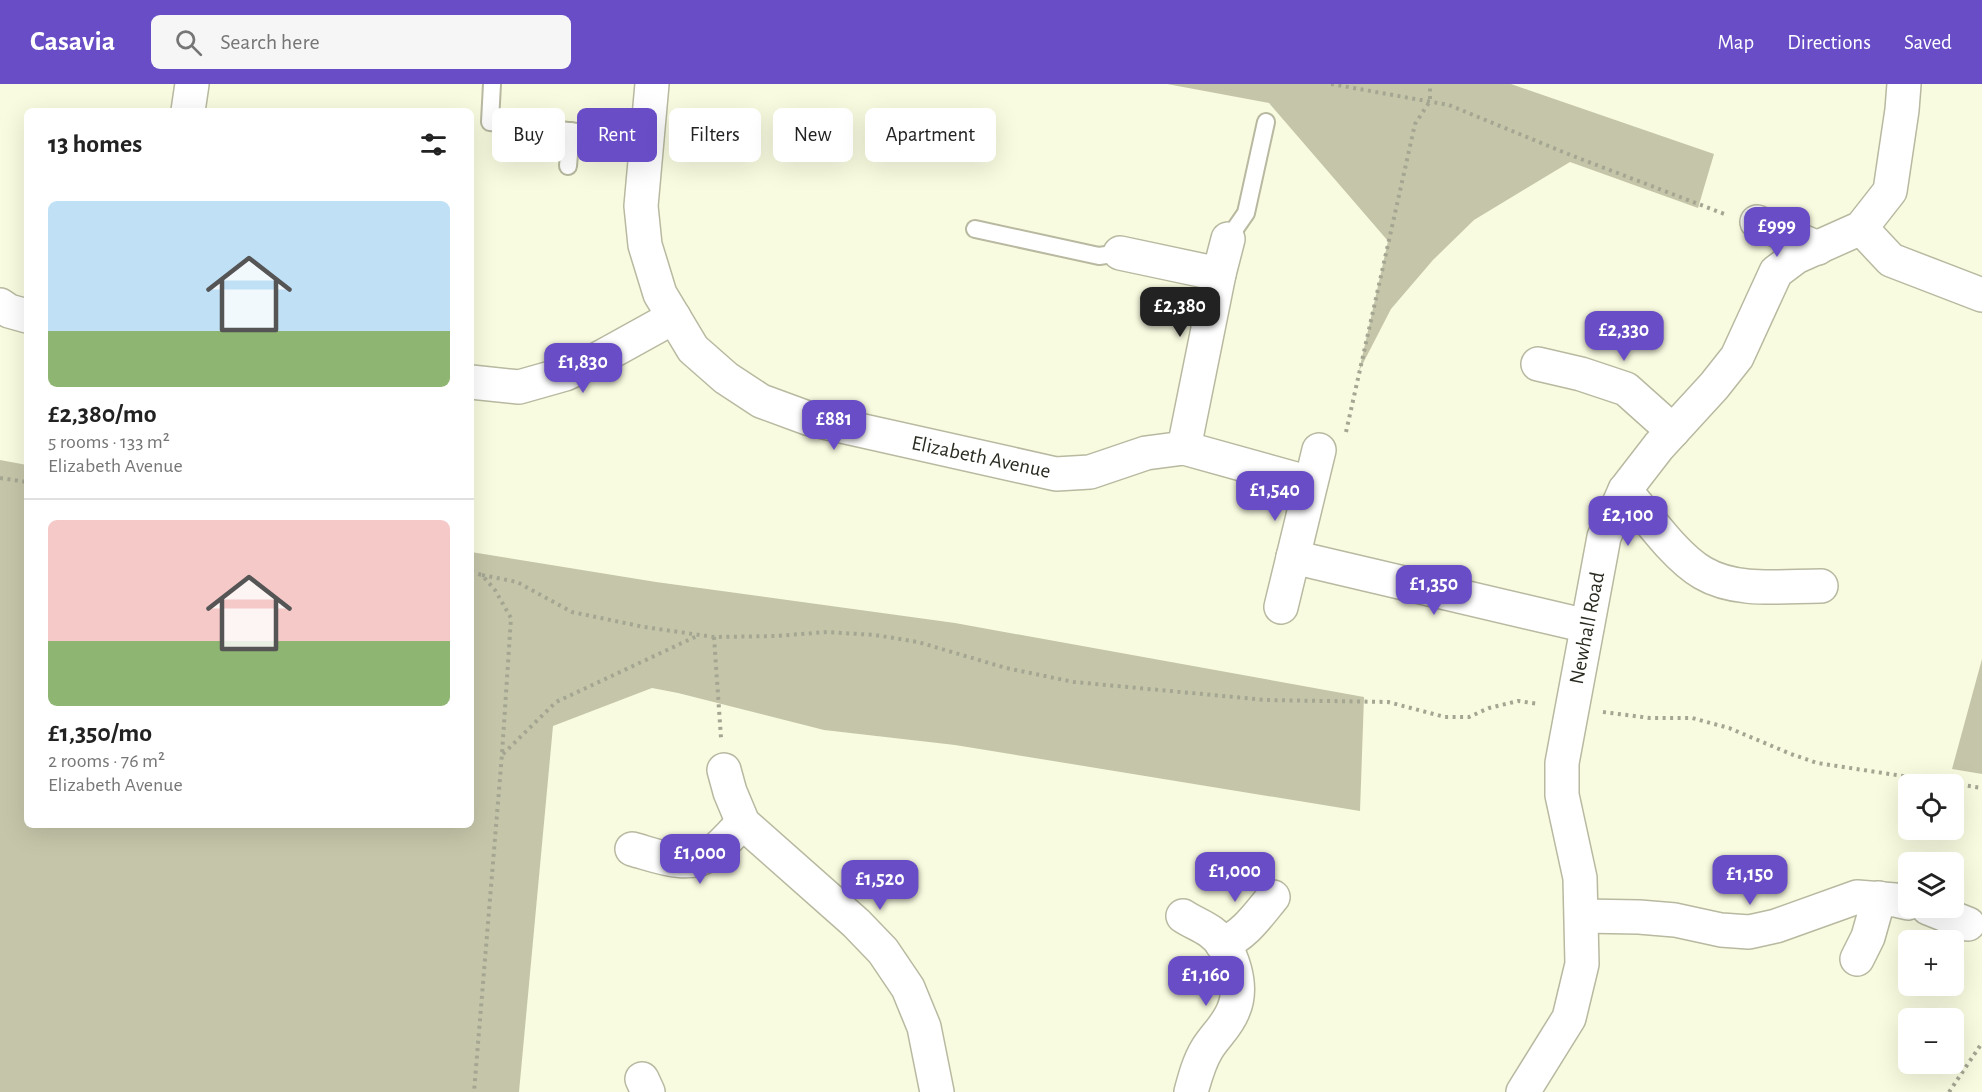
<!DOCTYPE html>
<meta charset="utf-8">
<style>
body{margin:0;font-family:"Alegreya Sans",sans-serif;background:#f6f6f6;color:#222;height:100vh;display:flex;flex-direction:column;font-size:22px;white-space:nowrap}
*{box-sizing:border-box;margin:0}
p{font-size:20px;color:#767676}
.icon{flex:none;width:33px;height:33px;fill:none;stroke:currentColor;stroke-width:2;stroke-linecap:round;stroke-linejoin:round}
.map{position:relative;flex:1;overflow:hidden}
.drawer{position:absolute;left:24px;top:24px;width:450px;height:720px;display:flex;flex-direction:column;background:#fff;border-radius:9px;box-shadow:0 6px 24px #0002}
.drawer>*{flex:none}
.hud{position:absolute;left:492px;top:24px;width:570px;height:54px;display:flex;gap:12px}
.fabs{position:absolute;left:1898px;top:690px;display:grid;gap:12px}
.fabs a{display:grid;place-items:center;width:66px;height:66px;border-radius:9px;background:#fff;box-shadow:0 6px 24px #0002;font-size:30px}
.price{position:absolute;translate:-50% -51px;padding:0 14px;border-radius:12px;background:#694dc6;color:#fff;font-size:20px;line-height:39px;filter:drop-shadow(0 2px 3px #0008)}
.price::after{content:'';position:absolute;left:50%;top:36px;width:18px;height:14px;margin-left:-9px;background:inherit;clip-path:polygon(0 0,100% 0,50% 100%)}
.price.on{background:#222;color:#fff}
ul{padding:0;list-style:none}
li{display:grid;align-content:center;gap:12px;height:318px;padding:0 24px}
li+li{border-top:2px solid #e0e0e0}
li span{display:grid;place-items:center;height:186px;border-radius:9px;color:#555}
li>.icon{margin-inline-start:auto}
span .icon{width:108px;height:108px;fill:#fffc;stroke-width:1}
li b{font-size:26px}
h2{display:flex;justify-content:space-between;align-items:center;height:72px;padding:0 24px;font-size:26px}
.pill{padding:0 21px;border-radius:9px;background:#fff;box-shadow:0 6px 24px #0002;font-size:21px;line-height:54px}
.pill.on{background:#694dc6;color:#fff}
header{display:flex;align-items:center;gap:36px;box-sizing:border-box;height:84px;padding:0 30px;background:#694dc6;color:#fff}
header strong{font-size:28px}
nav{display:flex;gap:33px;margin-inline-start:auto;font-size:21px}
.search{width:420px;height:54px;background:#f6f6f6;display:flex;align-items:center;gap:15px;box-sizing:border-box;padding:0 21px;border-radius:9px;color:#767676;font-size:22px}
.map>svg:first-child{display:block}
.green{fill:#c5c6a9}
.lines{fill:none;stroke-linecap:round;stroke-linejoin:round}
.service-casing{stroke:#b8b9a0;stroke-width:20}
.minor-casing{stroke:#b8b9a0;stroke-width:36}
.path{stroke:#a4a692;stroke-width:4;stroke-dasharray:3 4.5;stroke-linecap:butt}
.service{stroke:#fff;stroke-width:16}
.minor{stroke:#fff;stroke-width:33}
.labels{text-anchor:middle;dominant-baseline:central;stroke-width:5;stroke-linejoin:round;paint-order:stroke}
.street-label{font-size:21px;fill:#2a2b21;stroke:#fff}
</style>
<header>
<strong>Casavia</strong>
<div class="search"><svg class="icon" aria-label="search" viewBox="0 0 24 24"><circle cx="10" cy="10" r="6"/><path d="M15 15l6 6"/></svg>Search here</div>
<nav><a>Map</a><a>Directions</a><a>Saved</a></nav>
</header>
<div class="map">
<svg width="1982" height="1008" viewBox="0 0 1982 1008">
<rect width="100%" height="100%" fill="#f9fbe0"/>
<g class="green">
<polygon points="1167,0 1511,0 1714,70 1698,124 1570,78 1474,136 1433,176 1391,225 1359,287 1388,157 1269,19"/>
<polygon points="0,376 27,381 27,741 471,741 471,468 656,498 955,539 1364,613 1360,727 955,661 824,646 678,609 652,604 553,642 519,1008 0,1008"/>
<polygon points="1982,575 1982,690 1952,685"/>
</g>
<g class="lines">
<defs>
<g id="service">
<polyline points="492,0 490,38 647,56"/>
<polyline points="568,82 571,47"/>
<polyline points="975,145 1099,172 1120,169"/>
<polyline points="1228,155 1246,129 1266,38"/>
</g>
<g id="minor">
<polyline points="652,0 641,122 645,161 660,210 693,265 726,294 761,317 810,335 1056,390 1090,388 1146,369 1184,364 1310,399"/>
<polyline points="188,27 192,0"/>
<polyline points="1757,138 1818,164"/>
<polyline points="1861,144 1891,176 1982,211"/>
<polyline points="1120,169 1219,190"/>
<polyline points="0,221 9,227 27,232"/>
<polyline points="1538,280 1581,290 1626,305 1673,347"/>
<polyline points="471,298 519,303 565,290 598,275 674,233"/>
<polyline points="1184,364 1219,190 1228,155"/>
<path d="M 1625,406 C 1646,431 1675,473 1703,489 C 1737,509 1783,502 1821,502"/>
<polyline points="1293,473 1587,542"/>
<polyline points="1281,523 1319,366"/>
<polyline points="724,686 730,708 743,739 856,839 883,867 908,904 924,943 937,1008"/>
<path d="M 632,765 C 658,772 689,786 713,768 C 724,760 733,748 743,739"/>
<polyline points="1928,824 1968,840"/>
<path d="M 1183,832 C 1192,838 1203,842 1211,848 C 1233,864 1244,903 1233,927 C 1227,942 1215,952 1207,965 C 1199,978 1195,993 1191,1008"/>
<polyline points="1582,832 1639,833 1675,836 1721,846 1749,848 1776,842 1857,813 1895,816 1908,819"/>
<path d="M 1222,860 C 1244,852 1258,831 1273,813"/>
<polyline points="1857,875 1868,853 1879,814"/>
<polyline points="642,995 648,1008"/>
<polyline points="1523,1008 1569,934 1582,880 1580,794 1562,711 1562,679 1604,453 1625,406 1659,362 1714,302 1737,273 1776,188 1796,173 1861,144 1890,107 1902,26 1904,0"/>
</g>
</defs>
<use href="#service" class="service-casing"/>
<use href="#minor" class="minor-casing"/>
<g class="path">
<polyline points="1331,0 1449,21 1568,70 1727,131"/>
<polyline points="1346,348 1415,40 1430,17 1430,0"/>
<polyline points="0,394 27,398"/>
<polyline points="471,488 482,491 495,506 511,534 502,670 474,1008"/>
<polyline points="482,491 517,498 572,528 644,543 714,553 776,552 827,548 875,551 918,558 1006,584 1074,598 1266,616 1388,618 1445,633 1469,633 1489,624 1518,617 1539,620"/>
<polyline points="714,553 721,654"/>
<polyline points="1603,628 1650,634 1692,634 1729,644 1791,670 1817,679 1982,704"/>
<polyline points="503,670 556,618 697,552"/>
<polyline points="1949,1008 1982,959"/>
</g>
<use href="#service" class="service"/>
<use href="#minor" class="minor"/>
</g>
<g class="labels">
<g class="street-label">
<text transform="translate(981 373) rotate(12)">Elizabeth Avenue</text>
<text transform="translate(1587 544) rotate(-79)">Newhall Road</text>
</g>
</g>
</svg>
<div class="fabs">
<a><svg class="icon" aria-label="locate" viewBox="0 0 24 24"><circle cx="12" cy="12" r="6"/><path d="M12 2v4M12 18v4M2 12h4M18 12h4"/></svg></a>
<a><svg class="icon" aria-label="layers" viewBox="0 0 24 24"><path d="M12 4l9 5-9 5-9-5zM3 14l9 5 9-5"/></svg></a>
<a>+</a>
<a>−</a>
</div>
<b class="price" style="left:1777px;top:174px">£999</b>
<b class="price on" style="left:1180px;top:254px">£2,380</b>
<b class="price" style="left:1624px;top:278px">£2,330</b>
<b class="price" style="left:583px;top:310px">£1,830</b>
<b class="price" style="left:834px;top:367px">£881</b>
<b class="price" style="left:1275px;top:438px">£1,540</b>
<b class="price" style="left:1628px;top:463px">£2,100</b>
<b class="price" style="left:1434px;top:532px">£1,350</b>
<b class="price" style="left:700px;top:801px">£1,000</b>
<b class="price" style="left:1235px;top:819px">£1,000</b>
<b class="price" style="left:1750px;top:822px">£1,150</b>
<b class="price" style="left:880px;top:827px">£1,520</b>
<b class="price" style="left:1206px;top:923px">£1,160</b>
<div class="hud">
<a class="pill">Buy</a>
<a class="pill on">Rent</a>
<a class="pill">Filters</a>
<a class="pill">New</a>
<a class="pill">Apartment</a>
</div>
<section class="drawer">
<h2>13 homes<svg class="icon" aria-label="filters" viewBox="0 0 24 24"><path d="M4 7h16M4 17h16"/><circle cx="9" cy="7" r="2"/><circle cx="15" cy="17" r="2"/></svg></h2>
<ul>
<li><span style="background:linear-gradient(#bfe0f5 70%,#8fb573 0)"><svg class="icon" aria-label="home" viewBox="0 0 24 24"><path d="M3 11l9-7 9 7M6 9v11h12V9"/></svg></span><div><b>£2,380/mo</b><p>5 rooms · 133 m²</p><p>Elizabeth Avenue</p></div></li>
<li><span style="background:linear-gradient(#f6c9c9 65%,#8fb573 0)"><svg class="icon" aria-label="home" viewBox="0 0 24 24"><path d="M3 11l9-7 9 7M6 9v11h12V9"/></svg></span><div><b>£1,350/mo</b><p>2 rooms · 76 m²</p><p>Elizabeth Avenue</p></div></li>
</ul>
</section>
</div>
